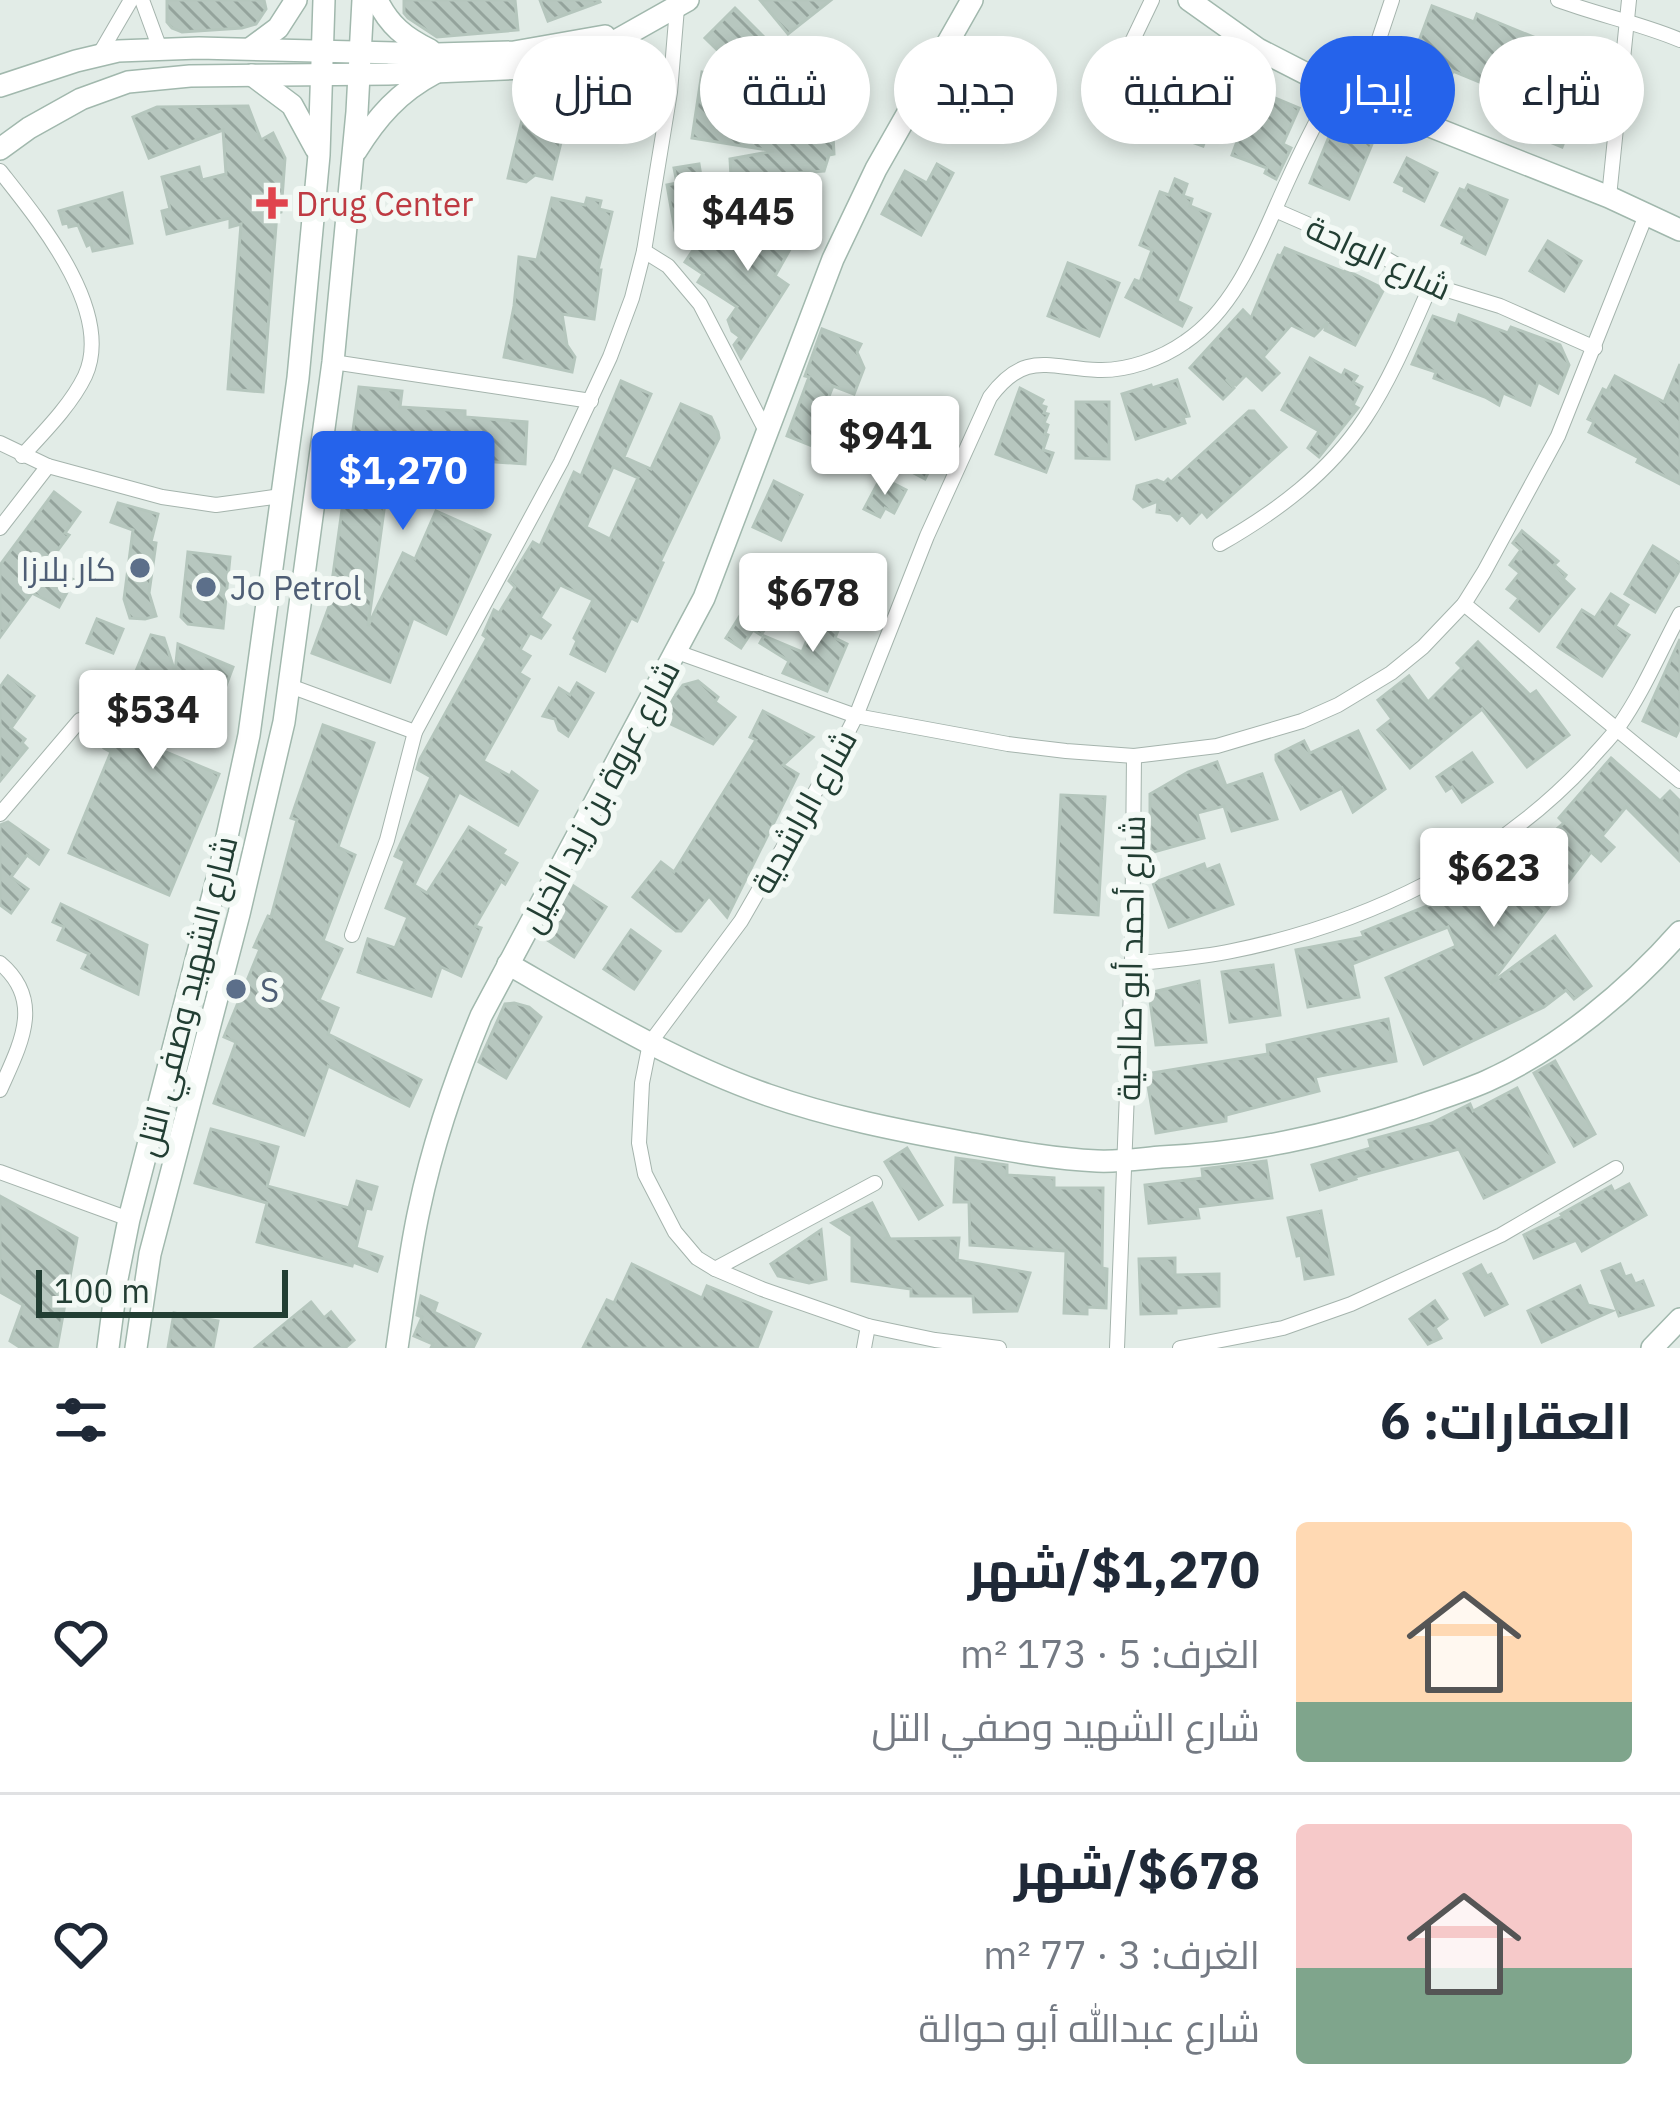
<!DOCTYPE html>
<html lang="ar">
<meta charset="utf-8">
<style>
body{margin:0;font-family:"IBM Plex Sans",Cairo,sans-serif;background:#f2f2f3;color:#1f2937;direction:rtl;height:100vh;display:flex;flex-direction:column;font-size:45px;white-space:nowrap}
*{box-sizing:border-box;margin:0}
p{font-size:39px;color:#747a83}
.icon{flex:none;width:66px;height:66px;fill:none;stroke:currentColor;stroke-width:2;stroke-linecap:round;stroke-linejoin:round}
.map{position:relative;height:1348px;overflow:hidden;direction:ltr}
.sheet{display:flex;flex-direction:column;background:#fff;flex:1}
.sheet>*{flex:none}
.top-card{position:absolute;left:36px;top:36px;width:1608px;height:108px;direction:rtl;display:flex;gap:24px}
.scale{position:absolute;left:36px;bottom:30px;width:252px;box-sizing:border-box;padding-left:12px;border:6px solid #223e33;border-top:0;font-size:33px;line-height:42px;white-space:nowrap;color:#223e33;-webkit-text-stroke:9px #f3f9f5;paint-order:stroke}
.price{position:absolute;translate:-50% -102px;padding:0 27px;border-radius:12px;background:#fff;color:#222;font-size:39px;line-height:78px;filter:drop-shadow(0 3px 6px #0008)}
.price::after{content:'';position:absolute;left:50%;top:72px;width:36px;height:27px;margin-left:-18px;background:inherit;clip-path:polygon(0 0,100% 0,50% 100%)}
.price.current{background:#2563eb;color:#fff}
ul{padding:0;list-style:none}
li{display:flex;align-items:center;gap:36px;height:300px;padding:0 48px}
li+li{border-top:3px solid #e0e1e3}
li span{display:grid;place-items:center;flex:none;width:336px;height:240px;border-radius:12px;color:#555}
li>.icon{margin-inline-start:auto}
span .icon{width:144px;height:144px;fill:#fffc;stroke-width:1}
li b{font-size:51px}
h2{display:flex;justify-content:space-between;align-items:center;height:144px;padding:0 48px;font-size:51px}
.pill{padding:0 42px;border-radius:54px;background:#fff;box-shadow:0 6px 18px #0003;font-size:42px;line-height:108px}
.pill.current{background:#2563eb;color:#fff}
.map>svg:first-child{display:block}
.building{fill:url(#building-back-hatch);stroke:#b5c6bd;stroke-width:3;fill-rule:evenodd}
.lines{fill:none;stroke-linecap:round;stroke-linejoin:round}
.street-casing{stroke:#a5b4ad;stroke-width:16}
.secondary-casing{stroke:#a1b8ad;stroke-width:24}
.street{stroke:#fff;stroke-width:14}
.secondary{stroke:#fff;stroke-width:21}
.health-dot{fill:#e0444e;stroke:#f3f9f5;stroke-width:4.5}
.service-dot{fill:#5c6f8a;stroke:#f3f9f5;stroke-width:4.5}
.labels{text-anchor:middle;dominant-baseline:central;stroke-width:12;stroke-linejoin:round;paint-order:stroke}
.health-label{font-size:33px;fill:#be3a42;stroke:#f3f9f5;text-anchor:start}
.street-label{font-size:33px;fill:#223e33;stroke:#f3f9f5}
.service-label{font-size:33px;fill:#4e5e75;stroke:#f3f9f5;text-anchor:start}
</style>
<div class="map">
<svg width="1680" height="1348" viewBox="0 0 1680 1348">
<defs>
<pattern id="building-back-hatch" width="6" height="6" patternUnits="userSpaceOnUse" patternTransform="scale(3)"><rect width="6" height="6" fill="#b7c7bf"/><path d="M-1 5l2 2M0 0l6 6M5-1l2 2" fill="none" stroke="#94a39c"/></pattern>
</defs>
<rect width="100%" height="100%" fill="#e2ece7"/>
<g class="building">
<polygon points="167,0 264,0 266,9 256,24 242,28 182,32 172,28 167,22"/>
<polygon points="404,0 515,0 518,30 437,37 408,18 404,13"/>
<polygon points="540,0 599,0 600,2 548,21"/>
<polygon points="760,0 831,0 788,34"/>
<polygon points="1432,6 1474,22 1477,14 1548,43 1549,41 1583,54 1561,110 1574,116 1562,147 1499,121 1509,94 1453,71 1441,101 1383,78 1398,41 1416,49"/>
<polygon points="735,8 773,46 771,48 782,59 757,85 747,75 747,79 705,38"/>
<polygon points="1187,67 1226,81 1203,146 1164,132"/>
<polygon points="702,72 747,79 738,136 833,135 834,154 829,155 824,171 731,177 730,159 774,151 692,138"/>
<polygon points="1256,90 1299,108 1283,144 1291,148 1276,179 1265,173 1267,168 1232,155"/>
<polygon points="248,106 261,140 273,133 285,158 281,212 277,213 263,392 228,389 241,224 230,227 230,218 167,234 162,211 170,209 162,177 199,167 202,180 226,174 223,130 149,158 133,117 157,107"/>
<polygon points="523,116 565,126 552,179 535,175 526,182 508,178"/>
<polygon points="1335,122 1362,134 1360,139 1372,144 1349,199 1310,183"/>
<polygon points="1407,158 1437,173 1424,201 1404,191 1405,187 1395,182"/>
<polygon points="699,164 709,225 675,230 667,185 677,183 674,168"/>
<polygon points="937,164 953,173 921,235 882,214 905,171 927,183"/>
<polygon points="1175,179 1187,184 1183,196 1192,199 1190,206 1210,214 1177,301 1191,308 1182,326 1126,297 1135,280 1140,282 1152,250 1140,245 1160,192 1169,195"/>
<polygon points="1468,185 1507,200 1485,254 1462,243 1465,236 1442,225 1460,189 1465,191"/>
<polygon points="122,193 132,243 93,251 91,244 87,246 78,225 69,227 68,223 63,224 59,211"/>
<polygon points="552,198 585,205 587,198 601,201 599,209 612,212 598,270 601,270 594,319 562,314 567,345 575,357 572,372 504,357 514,306 519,257 537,260"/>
<polygon points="775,210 782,214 782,210 792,215 794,212 807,219 775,276 788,285 741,358 734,345 740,337 732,331 728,320 737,307 698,282 703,274 685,262 706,231 747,258"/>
<polygon points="1548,241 1581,261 1564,291 1530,271"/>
<polygon points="1285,248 1344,272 1346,270 1384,289 1355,345 1325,330 1328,322 1314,336 1291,325 1263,357 1279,373 1262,390 1246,375 1236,385 1226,379 1234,388 1223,399 1190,368 1243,310 1251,318 1278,255 1281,256"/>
<polygon points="1068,263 1119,283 1099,336 1048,316"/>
<polygon points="1459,315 1508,333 1511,327 1560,345 1569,365 1558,393 1538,382 1530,405 1503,393 1499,405 1485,397 1434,378 1436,372 1412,364 1433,316 1456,324"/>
<polygon points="822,329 861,344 857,352 864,368 854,394 833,386 810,445 787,436 809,377 805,376"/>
<polygon points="1310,358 1342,376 1345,370 1357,376 1353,382 1362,387 1353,405 1358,408 1319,457 1308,448 1319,431 1282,410"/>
<polygon points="1680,364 1680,484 1637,462 1639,458 1589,432 1594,422 1588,419 1603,389 1607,391 1615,376 1664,402"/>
<polygon points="1177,380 1189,416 1183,417 1185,423 1136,439 1122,394 1151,385 1152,388"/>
<path d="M 621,381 L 651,394 L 624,457 L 651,469 L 681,404 L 711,417 L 718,432 L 719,438 L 660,562 L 663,563 L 652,587 L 637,621 L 631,618 L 605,671 L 571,654 L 577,641 L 574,638 L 593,600 L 560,585 L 540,618 L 550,625 L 541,638 L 530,633 L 520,650 L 530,656 L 519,673 L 529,679 L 483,761 L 510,776 L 512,772 L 537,791 L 518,825 L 459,792 L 414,885 L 427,893 L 469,827 L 505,850 L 502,854 L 517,863 L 505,884 L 501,881 L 475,926 L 481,928 L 461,976 L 441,967 L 431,996 L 358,972 L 368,939 L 395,948 L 408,917 L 386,908 L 405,861 L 395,856 L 431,777 L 417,769 L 420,759 L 487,638 L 483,635 L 494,610 L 499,613 L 515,587 L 509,581 L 533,542 L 540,546 L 574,472 L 581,476 ZM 613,467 L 638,478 L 610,539 L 586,527 Z"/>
<polygon points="359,387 402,391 400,407 465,411 465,417 527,422 525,464 482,461 483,451 393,445 368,626 403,553 415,559 436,511 490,535 446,634 413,618 390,682 312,653 335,590 331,589"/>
<polygon points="1020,388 1043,400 1040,405 1046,407 1044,413 1048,414 1044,423 1048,425 1045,434 1048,435 1043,450 1053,453 1046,472 996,454"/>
<polygon points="1076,402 1109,402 1109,459 1076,458"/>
<polygon points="1249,411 1254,411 1286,447 1207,517 1202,511 1190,523 1182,514 1177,520 1171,514 1157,512 1158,501 1143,507 1134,499 1137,486 1157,480 1164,483 1168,479 1171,482"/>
<polygon points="923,429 944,440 925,479 912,472 920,456 912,452"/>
<polygon points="881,477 906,490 894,513 885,508 880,517 864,509"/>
<polygon points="774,481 802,495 781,540 753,527"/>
<polygon points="54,492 80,512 65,533 69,535 52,558 57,561 51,569 74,580 59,607 32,593 0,637 0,565"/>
<polygon points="118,503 158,514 151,542 156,543 149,593 156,616 145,619 130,618 124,599 133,530 111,522"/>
<polygon points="1522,531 1558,561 1554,565 1566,575 1563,579 1574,589 1539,631 1511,608 1519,598 1507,589 1520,573 1510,565 1521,550 1513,543"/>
<polygon points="1653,546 1680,563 1680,569 1655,612 1625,594"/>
<polygon points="188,552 230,557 223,628 188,624 181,617"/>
<polygon points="1611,594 1628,605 1615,626 1629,635 1602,676 1558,647 1582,610 1595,618"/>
<polygon points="765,600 778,609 761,635 753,630 741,648 726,638 743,611 754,618"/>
<polygon points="816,618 839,628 835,638 847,644 827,691 783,673 789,661 760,643 764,636 802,652"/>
<polygon points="97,619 123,629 113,653 87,643"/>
<polygon points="151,635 164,638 175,672 178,644 233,667 211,725 172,709 156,748 219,774 169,895 69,853 111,752 104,748"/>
<polygon points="1680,639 1680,728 1676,736 1643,721"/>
<polygon points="1478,642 1530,695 1536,691 1569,735 1527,767 1482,709 1410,768 1378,730 1392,719 1378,700 1409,676 1428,702 1462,668 1457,663"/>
<polygon points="8,676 34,696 11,728 25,739 22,743 27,748 0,781 0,687"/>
<polygon points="698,681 718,697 715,702 735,717 713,744 671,724 664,711 683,685"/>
<polygon points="577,683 593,693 568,736 559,730 555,719 543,716 559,688 570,695"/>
<polygon points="763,711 813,737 783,765 798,774 727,917 709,896 681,931 676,931 633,897 661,862 674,872 756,740 750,737"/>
<polygon points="323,725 374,743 338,847 355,855 323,941 342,949 319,1000 338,1008 328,1034 421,1080 409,1106 328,1066 304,1135 214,1103 236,1042 224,1037 260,949 254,947 268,916 271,917 297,820 291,818"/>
<polygon points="1358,731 1385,789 1353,812 1342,788 1301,809 1276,760 1276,755 1304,741 1310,753"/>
<polygon points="1472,753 1492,782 1462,802 1452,787 1446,791 1437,777"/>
<polygon points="1611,758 1660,801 1670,791 1680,801 1680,861 1626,807 1602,836 1614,847 1601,861 1591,852 1490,984 1555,936 1591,986 1574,999 1566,990 1544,1007 1424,1064 1386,978 1456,946 1448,927 1352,964 1359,997 1308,1007 1296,950 1364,937 1362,932 1452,896 1456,905 1523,861 1522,858 1564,823 1559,818"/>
<polygon points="1217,762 1226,786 1262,774 1277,819 1232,831 1224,806 1197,813 1204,838 1150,853 1150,794 1188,772"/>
<polygon points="1061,795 1105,797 1098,915 1055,912"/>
<polygon points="8,822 48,850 39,864 27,855 11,877 28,889 11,913 0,905 0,825"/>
<polygon points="1204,864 1206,870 1219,865 1233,904 1169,927 1153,883"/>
<polygon points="569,883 606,907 574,957 541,936"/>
<polygon points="61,904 147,945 138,994 82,968 89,954 58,940 64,927 53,922"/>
<polygon points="631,930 660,951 634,989 604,969"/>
<polygon points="1273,965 1280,1015 1230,1022 1222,972"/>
<polygon points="1199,981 1206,1042 1156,1045 1149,993"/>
<polygon points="514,1003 529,1007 541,1017 506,1078 479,1062 505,1004"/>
<polygon points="1388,1019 1396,1061 1315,1077 1319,1091 1226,1115 1226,1121 1156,1133 1146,1074 1268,1054 1267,1045"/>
<polygon points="1555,1061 1595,1134 1574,1146 1534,1073"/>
<polygon points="1517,1088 1554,1162 1511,1185 1484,1198 1459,1149 1355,1177 1356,1179 1320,1190 1312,1165 1371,1148 1369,1140 1432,1123 1470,1104 1473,1111"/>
<polygon points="211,1129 278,1147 267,1186 349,1208 357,1181 377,1187 371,1209 366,1208 356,1248 382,1257 377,1271 353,1262 352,1266 257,1242 267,1203 195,1183"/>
<polygon points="907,1148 942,1205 919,1219 885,1162"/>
<polygon points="956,1158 1007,1165 1007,1175 1054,1178 1054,1188 1103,1188 1102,1268 1107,1269 1106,1308 1087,1307 1087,1314 1064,1313 1066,1251 970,1245 969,1202 954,1202"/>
<polygon points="1266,1161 1272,1198 1197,1207 1199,1218 1149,1223 1145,1185 1203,1178 1202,1169"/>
<polygon points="1629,1184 1646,1215 1582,1251 1576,1240 1534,1258 1524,1235 1563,1216 1561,1214 1611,1186 1614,1192"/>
<polygon points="0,1196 77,1238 57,1348 21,1348 10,1341 23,1305 0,1292"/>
<polygon points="872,1203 889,1237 884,1239 959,1238 957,1260 1030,1273 1017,1311 974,1312 973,1296 911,1296 911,1289 852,1281 852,1236 832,1223"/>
<polygon points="1321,1211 1333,1274 1305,1279 1301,1255 1297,1256 1288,1218"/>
<polygon points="821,1230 826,1279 809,1283 778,1276 771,1264"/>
<polygon points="1175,1258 1175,1275 1219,1274 1219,1306 1176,1308 1176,1313 1141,1314 1139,1259"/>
<polygon points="632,1264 702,1298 707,1286 771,1312 757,1348 583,1348 607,1300 614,1303"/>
<polygon points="1620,1264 1625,1277 1631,1275 1635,1284 1643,1281 1653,1305 1619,1316 1602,1271"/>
<polygon points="1481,1265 1487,1276 1491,1274 1507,1304 1485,1315 1464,1274"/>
<polygon points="1580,1286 1588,1305 1612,1311 1542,1342 1528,1311"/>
<polygon points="421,1296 437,1303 434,1312 480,1334 473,1348 431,1348 433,1344 414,1336 422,1317 417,1315"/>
<polygon points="1435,1301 1447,1319 1435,1328 1441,1338 1428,1344 1410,1319"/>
<polygon points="311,1302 324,1318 331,1312 354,1340 345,1348 255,1348"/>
<polygon points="174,1313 218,1321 213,1348 168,1348"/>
</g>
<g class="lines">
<defs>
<g id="street">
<polyline points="142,0 160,49"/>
<path d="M 1558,0 C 1598,15 1640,23 1680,40"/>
<polyline points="99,55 131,0"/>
<polyline points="1107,94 1152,0"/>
<polyline points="1359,99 1392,0"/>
<path d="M 0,171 C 37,218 115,311 85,376 C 71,405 44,432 22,456"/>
<polyline points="1609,197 1629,0"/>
<polyline points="1275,210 1385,258 1431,285 1500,306 1595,348"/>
<polyline points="644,251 668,266 700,304 766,431"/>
<polyline points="333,362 591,401"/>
<polyline points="0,443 48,466 162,497 216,505 281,496"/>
<polyline points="0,528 48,466"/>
<path d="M 1220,544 C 1276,512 1329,473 1365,418 C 1392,377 1411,330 1431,285"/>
<polyline points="1464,604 1680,781"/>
<polyline points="677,652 856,716 1008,744 1066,751 1134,756 1217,746 1302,721 1338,705 1391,673 1423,647 1464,604 1484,572 1558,436 1646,215"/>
<polyline points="290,686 415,732"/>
<polyline points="0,814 80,720"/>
<polyline points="352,935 387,840 415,732 561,462 610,357 632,298 644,251 670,92 677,8"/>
<path d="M 0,963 C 45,1001 20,1045 0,1090"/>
<path d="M 1132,964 C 1165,960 1199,958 1232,951 C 1366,924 1496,862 1589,761 C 1599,749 1610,739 1619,726 C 1643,692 1660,651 1680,614"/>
<polyline points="0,1172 129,1219"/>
<polyline points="715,1269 875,1183"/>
<polyline points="864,1348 868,1326"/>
<path d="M 999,1348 L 935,1340 L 868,1326 L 762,1289 L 715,1269 L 697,1258 L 675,1232 L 645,1174 L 639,1143 L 642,1083 L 650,1043 L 741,921 L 833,761 L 856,716 L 927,536 L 990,397 C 1025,350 1048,368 1098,370 C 1127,371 1161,359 1185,342 C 1239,306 1262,236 1288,180 C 1302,149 1318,118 1334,88"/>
<polyline points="1117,1348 1132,964 1134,756"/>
<polyline points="1180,1348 1283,1328 1351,1304 1501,1235 1616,1168"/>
</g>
<g id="secondary">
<path d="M 377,0 C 389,25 405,38 430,50"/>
<polyline points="1189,0 1258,49 1334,88 1609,197 1680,230"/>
<polyline points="251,48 278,28 296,0"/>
<polyline points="252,75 292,105 316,149"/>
<polyline points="0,86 76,61 118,51 199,48 436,54 514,52 605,36"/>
<polyline points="0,149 29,128 81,99 128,82 190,76 388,74 525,68 568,59 603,48 688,0"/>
<path d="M 356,151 C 377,117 399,92 435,73"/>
<path d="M 508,964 C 592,1012 676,1063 768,1095 C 831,1117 896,1130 962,1142 C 1006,1150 1052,1159 1097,1161 C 1118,1162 1139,1159 1161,1157 C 1248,1153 1327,1136 1410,1109 C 1435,1100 1462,1092 1487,1081 C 1558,1049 1629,990 1680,932"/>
<polyline points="108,1348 117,1279 129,1219 222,860 249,735 298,378 319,155 324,0"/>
<polyline points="136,1348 150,1254 239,914 284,722 333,362 357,112 363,0"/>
<path d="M 397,1348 C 404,1302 409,1256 419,1210 C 433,1143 455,1079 481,1016 L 704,598 L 833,259 L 876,169 L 972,0"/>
<polyline points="1652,1348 1680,1319"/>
</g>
</defs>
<use href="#street" class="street-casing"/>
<use href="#secondary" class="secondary-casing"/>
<use href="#street" class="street"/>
<use href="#secondary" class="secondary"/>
</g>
<path class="health-dot" d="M266 185h12v12h12v12h-12v12h-12v-12h-12v-12h12z"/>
<g class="service-dot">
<circle cx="140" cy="568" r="12"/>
<circle cx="206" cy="587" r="12"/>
<circle cx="236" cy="989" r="12"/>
</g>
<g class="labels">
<g class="health-label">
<text x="296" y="203">Drug Center</text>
</g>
<g class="street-label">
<text transform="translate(1379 257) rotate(25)">شارع الواحة</text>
<text transform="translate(599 796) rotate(-62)">شارع عروة بن زيد الخيل</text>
<text transform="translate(803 811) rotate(-61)">شارع الراشدية</text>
<text transform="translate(1130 958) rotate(-89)">شارع أحمد أبو صالحية</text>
<text transform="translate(186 996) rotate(-76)">شارع الشهيد وصفي التل</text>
</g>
<g class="service-label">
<text x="116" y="568" text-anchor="end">كار بلازا</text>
<text x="230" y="587">Jo Petrol</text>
<text x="260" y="989">S</text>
</g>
</g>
</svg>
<div class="scale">100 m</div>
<b class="price" style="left:748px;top:274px">$445</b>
<b class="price" style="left:885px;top:498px">$941</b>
<b class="price current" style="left:403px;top:533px">$1,270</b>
<b class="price" style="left:813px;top:655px">$678</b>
<b class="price" style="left:153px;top:772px">$534</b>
<b class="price" style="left:1494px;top:930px">$623</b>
<div class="top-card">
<a class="pill">شراء</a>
<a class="pill current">إيجار</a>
<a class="pill">تصفية</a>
<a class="pill">جديد</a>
<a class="pill">شقة</a>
<a class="pill">منزل</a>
</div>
</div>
<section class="sheet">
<h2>العقارات: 6<svg class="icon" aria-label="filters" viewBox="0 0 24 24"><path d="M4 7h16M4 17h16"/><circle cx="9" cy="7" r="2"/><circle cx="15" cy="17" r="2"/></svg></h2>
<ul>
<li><span style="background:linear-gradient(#ffd9b3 75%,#7fa58c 0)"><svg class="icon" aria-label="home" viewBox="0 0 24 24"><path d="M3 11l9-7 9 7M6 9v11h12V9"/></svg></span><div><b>$1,270/شهر</b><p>الغرف: 5 · 173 m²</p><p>شارع الشهيد وصفي التل</p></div><svg class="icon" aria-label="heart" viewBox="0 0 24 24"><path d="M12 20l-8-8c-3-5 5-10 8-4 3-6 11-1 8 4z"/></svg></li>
<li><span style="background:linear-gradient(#f6c9c9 60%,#7fa58c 0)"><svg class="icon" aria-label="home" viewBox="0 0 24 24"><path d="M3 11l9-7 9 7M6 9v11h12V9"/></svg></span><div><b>$678/شهر</b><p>الغرف: 3 · 77 m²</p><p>شارع عبدالله أبو حوالة</p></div><svg class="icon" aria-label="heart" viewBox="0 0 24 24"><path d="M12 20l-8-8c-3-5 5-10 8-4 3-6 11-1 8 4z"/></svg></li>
</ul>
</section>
